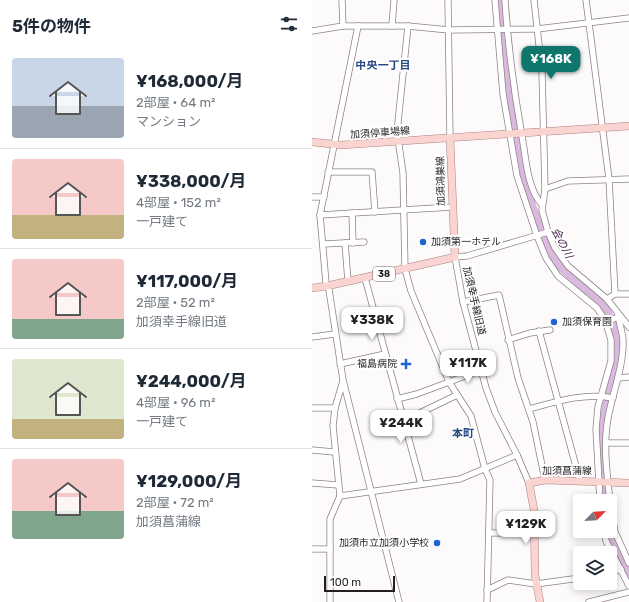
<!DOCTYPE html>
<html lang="ja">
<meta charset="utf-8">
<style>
body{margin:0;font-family:Rubik,"Noto Sans JP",sans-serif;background:#f2f2f3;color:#1f2937;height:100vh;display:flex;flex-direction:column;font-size:15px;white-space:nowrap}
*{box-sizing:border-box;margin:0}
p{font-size:13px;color:#747a83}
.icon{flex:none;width:22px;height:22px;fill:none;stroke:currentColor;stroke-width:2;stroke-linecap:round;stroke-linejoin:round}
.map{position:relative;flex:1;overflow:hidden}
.drawer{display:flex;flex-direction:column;background:#fff;width:312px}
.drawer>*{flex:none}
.needle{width:26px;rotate:66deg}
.tools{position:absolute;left:261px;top:494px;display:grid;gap:8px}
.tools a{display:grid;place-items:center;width:44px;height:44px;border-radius:4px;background:#fff;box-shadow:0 2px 10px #0003;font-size:20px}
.scale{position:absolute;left:12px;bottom:10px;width:71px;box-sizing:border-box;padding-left:4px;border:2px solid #231e1f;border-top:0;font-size:11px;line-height:14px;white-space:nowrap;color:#231e1f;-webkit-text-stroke:3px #fff;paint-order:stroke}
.price{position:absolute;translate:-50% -34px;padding:0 9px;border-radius:8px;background:#fff;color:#222;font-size:13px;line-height:26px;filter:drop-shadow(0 1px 2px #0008)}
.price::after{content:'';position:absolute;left:50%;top:24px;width:12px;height:9px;margin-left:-6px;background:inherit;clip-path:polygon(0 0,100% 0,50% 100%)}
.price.current{background:#0f766e;color:#fff}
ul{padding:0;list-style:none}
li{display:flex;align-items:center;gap:12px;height:100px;padding:0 12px}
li+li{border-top:1px solid #e0e1e3}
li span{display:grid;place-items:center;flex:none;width:112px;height:80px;border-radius:4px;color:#555}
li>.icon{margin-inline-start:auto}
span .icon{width:48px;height:48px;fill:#fffc;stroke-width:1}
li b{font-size:17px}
h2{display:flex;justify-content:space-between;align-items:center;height:48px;padding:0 12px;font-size:17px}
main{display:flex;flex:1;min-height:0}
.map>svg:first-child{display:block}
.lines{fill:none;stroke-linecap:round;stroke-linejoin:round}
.river{stroke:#d9b9dd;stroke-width:9}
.minor-casing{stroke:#8e8184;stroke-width:7}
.major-casing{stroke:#ac817e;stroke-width:8}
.minor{stroke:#fff;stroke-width:5.5}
.major{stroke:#fad4d0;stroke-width:7}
.poi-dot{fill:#1e65d0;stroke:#fff;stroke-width:1.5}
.labels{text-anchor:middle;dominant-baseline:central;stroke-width:4;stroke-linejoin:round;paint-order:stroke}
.shield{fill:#fff;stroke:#656262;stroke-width:1}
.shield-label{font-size:9px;font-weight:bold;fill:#231e1f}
.street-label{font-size:10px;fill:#231e1f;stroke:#fff}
.poi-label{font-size:10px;fill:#231e1f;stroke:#fff;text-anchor:start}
.neighbourhood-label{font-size:11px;font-weight:bold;fill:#274980;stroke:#fff}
.water-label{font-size:11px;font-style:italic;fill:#49224f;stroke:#fff}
</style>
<main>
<section class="drawer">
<h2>5件の物件<svg class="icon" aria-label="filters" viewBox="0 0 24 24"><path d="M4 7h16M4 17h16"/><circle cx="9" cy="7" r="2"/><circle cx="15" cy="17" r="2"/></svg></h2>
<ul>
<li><span style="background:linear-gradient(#c9d6e8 60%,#9aa5b1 0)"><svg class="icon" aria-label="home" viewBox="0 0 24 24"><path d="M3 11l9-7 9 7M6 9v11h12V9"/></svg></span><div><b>¥168,000/月</b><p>2部屋 · 64 m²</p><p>マンション</p></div></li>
<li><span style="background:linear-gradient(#f6c9c9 70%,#c2b280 0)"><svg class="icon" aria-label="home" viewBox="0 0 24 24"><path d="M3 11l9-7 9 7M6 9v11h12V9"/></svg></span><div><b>¥338,000/月</b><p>4部屋 · 152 m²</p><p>一戸建て</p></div></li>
<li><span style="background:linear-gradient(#f6c9c9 75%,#7fa58c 0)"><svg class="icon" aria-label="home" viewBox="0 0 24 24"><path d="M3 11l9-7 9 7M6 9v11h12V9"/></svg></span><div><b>¥117,000/月</b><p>2部屋 · 52 m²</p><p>加須幸手線旧道</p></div></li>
<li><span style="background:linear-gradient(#dfe7d0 75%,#c2b280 0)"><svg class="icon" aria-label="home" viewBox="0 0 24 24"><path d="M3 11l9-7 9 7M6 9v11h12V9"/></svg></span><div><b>¥244,000/月</b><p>4部屋 · 96 m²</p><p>一戸建て</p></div></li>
<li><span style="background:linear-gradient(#f6c9c9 65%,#7fa58c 0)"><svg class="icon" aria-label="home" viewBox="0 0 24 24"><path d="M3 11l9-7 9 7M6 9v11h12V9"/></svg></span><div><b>¥129,000/月</b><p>2部屋 · 72 m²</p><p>加須菖蒲線</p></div></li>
</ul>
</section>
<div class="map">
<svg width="317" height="602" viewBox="0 0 317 602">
<rect width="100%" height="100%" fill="#fdfafb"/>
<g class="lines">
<g class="river">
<polyline points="188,0 188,37 205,140 216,195 225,221 242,257 249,267 294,309 306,339 306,352 290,427 288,460 293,501"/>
<polyline points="298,531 306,553 317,573"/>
</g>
<defs>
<g id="minor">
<polyline points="30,0 31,26"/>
<polyline points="136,0 138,138"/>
<polyline points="183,0 191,94 205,176 225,236 234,258 246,276 285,308 293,320 299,340 299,361 286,407 284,429 288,501"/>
<path d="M 193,0 C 196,46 202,91 210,136 C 214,158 215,188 230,205"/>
<polyline points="222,0 230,72 233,189 230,210 236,232 243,248 256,266 295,299 317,327"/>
<polyline points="274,0 297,179 303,294"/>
<polyline points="46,26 8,215 14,283 17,290 31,380 87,602"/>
<polyline points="80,26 82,0"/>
<polyline points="96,26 85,132 91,173 93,269 99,291 137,382 159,416 173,469 178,480 175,602"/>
<polyline points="0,31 31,26 96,26 137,30 225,29 317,18"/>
<polyline points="16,172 60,172 63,212"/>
<polyline points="233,189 256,181 317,179"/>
<polyline points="0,197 12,197"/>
<polyline points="40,213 41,243"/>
<polyline points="8,215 140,207"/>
<polyline points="33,243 36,281"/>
<polyline points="11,244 52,242"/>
<polyline points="53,278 109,484"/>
<polyline points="295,299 303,294 317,294"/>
<polyline points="151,302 187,295 206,378 221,422 233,480"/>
<polyline points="294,322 306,317"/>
<polyline points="227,331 268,481"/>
<polyline points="0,337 23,334"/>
<polyline points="196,340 218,333 238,330"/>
<polyline points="28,364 73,354"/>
<polyline points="306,378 317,377"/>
<polyline points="85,399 105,394 169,370"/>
<polyline points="0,408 23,408"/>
<path d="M 217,409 C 243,402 274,392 301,398"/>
<polyline points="91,421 145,395"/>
<polyline points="294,443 317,443"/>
<polyline points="0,450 22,452"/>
<polyline points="0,483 26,485"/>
<polyline points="217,483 205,455 183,412 174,388 151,302 143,257 155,256 236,232"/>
<polyline points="28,496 148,479 205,455"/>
<path d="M 298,501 C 295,474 291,445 296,418 C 301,391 312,366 311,339 C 310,331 307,322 306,314"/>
<polyline points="298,502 303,532 317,563"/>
<polyline points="292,531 294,541 317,586"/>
<polyline points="177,533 223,533"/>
<polyline points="0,549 18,549"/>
<polyline points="298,572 309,569"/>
<polyline points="175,590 196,580 224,584 268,578"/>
<polyline points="18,602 18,519 28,496 21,426 23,408 31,381"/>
<polyline points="277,602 317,592"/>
</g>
<g id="major">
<polyline points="0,142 29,145 317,126"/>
<polyline points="0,288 15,286 143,257 138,138"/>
<polyline points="228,602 223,575 222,510 217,483 233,480 317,483"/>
</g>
</defs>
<use href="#minor" class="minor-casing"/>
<use href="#major" class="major-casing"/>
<use href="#minor" class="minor"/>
<use href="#major" class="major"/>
</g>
<g class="poi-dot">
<circle cx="111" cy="242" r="4"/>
<circle cx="242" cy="322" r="4"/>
<path d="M92 358h4v4h4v4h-4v4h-4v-4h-4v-4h4z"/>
<circle cx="125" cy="543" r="4"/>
</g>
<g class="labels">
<rect class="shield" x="61" y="267" width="22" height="14" rx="3"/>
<g class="shield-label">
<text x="72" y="274">38</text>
</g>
<g class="street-label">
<text transform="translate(68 133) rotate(-4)">加須停車場線</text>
<text transform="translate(129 181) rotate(-91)">加須鴻巣線</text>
<text transform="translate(162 301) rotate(77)">加須幸手線旧道</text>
<text x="255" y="471">加須菖蒲線</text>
</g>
<g class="poi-label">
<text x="119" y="242">加須第一ホテル</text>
<text x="250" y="322">加須保育園</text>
<text x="85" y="364" text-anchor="end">福島病院</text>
<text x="117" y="543" text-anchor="end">加須市立加須小学校</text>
</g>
<g class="neighbourhood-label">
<text x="71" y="65">中央一丁目</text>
<text x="151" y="433">本町</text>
</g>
<g class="water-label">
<text transform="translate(250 243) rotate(62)">会の川</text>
</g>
</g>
</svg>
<div class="tools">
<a><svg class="needle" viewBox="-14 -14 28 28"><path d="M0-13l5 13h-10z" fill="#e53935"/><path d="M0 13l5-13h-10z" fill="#747a83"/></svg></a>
<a><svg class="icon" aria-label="layers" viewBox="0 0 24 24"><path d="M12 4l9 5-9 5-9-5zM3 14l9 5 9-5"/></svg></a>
</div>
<div class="scale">100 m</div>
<b class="price current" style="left:239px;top:80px">¥168K</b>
<b class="price" style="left:60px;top:341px">¥338K</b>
<b class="price" style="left:156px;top:384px">¥117K</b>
<b class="price" style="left:89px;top:444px">¥244K</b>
<b class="price" style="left:214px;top:545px">¥129K</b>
</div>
</main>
